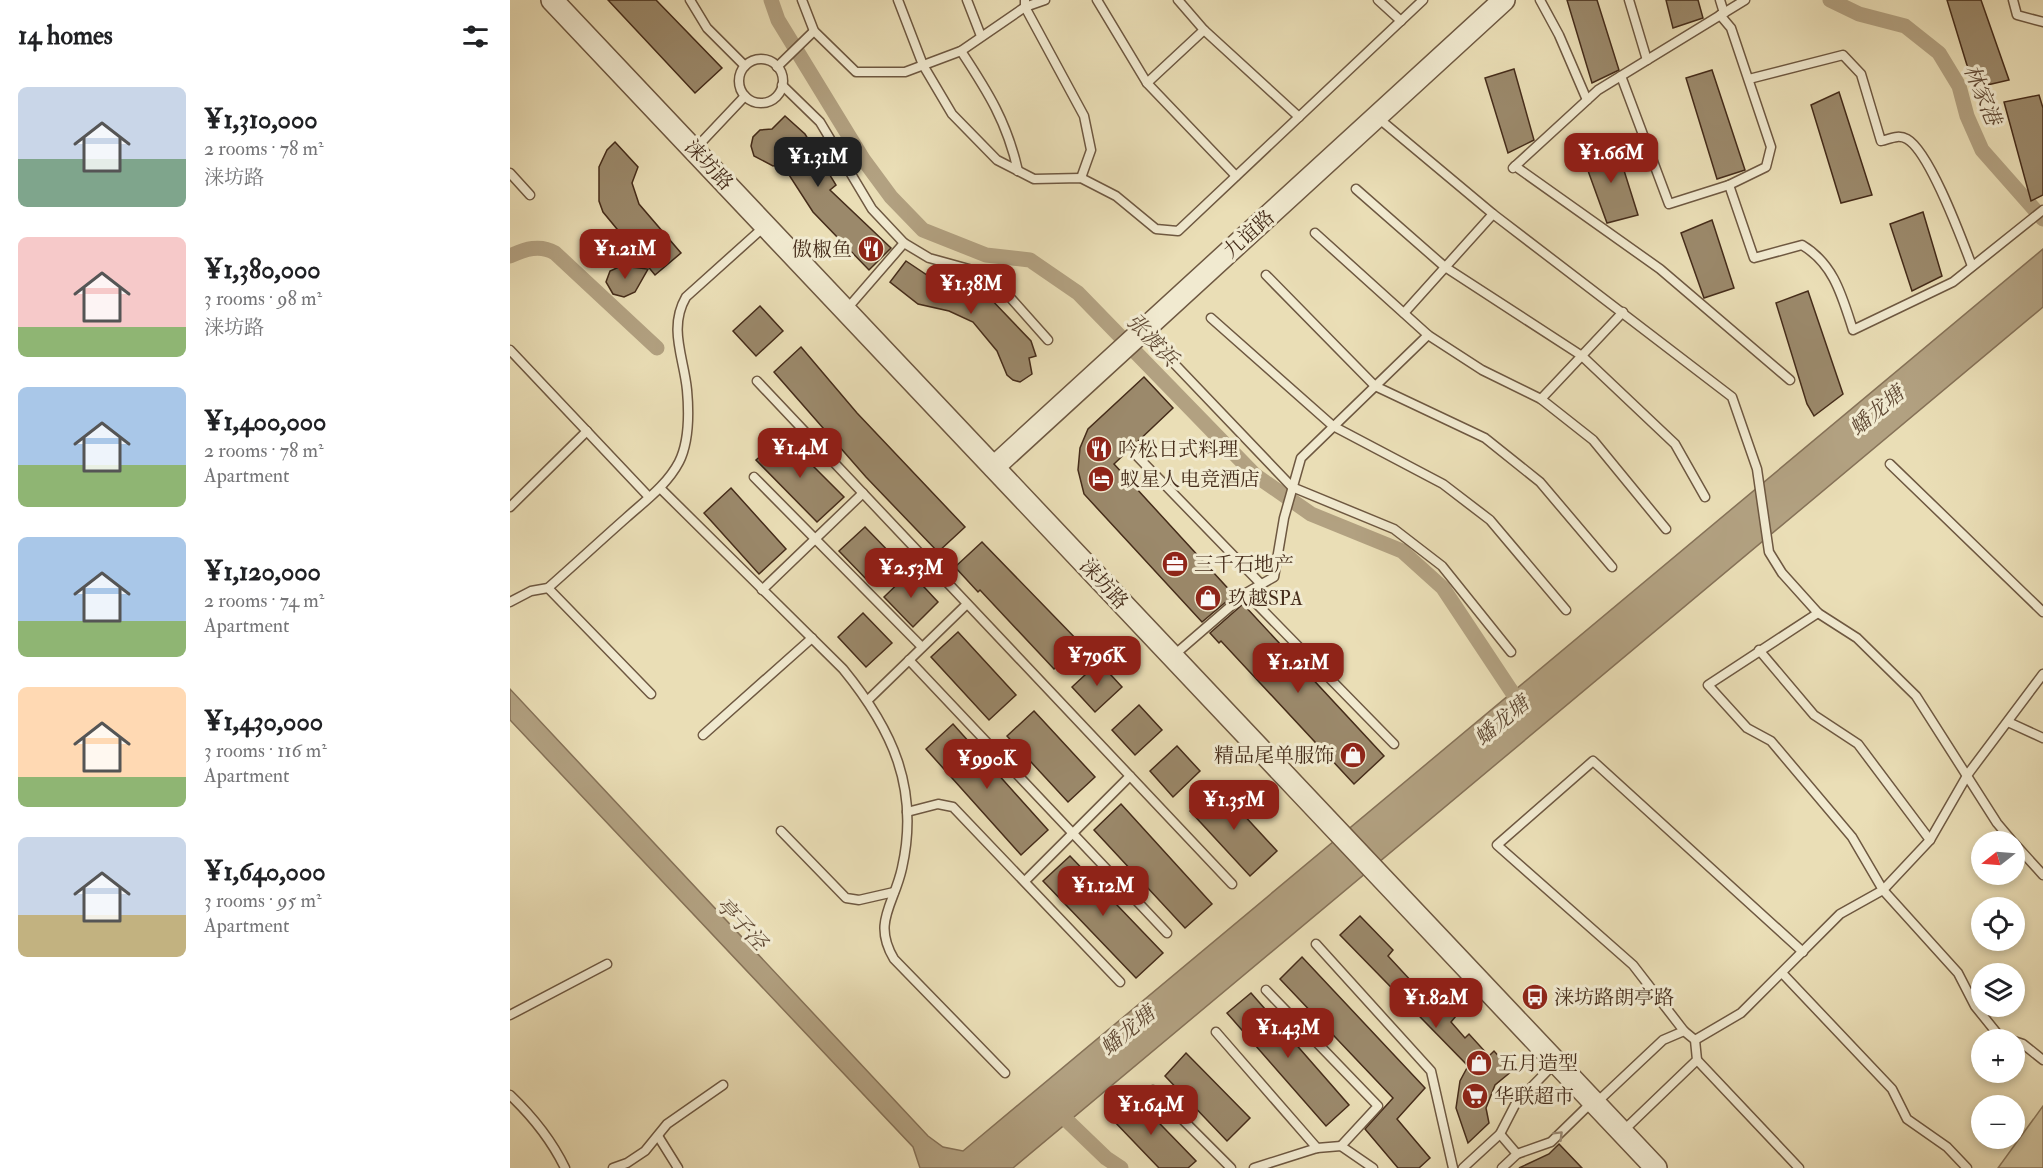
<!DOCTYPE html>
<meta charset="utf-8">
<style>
body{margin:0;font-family:"IM FELL Double Pica","Noto Serif SC",serif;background:#f6f6f6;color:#202124;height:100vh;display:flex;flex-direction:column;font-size:22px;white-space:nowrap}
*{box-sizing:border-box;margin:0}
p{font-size:20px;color:#757577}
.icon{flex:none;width:33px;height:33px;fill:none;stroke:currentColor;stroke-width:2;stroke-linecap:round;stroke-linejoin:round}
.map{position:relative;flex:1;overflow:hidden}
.details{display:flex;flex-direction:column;background:#fff;width:510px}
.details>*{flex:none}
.needle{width:39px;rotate:253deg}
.buttons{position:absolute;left:1461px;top:831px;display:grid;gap:12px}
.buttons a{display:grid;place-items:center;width:54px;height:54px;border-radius:50%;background:#fff;box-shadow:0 3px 9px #0003;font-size:30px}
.price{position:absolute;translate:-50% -51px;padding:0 14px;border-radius:12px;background:#8f2418;color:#fff;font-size:20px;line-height:39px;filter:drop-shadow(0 2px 3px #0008)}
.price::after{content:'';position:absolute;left:50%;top:36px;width:18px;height:14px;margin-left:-9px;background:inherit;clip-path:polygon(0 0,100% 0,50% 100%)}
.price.active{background:#222;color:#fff}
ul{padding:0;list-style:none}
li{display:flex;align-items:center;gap:18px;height:150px;padding:0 18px}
li span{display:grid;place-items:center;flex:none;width:168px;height:120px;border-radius:9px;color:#555}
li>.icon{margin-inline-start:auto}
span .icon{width:72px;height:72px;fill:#fffc;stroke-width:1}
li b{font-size:26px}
h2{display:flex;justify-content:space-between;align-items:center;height:72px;padding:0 18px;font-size:26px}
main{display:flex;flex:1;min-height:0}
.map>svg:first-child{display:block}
.green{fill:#cec09b;stroke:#8a765a;stroke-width:1.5}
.water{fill:#b2a181;stroke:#867258;stroke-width:1.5}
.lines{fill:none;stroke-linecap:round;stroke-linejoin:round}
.canal{stroke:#b2a181;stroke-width:15}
.building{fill:#9b896b;stroke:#452c1a;stroke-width:1.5}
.service-casing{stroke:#6e5841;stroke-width:11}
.tertiary-casing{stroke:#6e5841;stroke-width:24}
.service{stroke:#f1ead0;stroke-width:8}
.tertiary{stroke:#f1ead0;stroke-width:21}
.oneway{stroke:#9b8b75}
.labels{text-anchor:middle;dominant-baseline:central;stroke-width:6;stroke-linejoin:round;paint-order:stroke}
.street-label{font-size:20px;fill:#452c1a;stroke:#f1ead0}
.poi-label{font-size:20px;fill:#452c1a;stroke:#f1ead0;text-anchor:start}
.water-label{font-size:21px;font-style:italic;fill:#604934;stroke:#f1ead0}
</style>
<main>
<section class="details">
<h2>14 homes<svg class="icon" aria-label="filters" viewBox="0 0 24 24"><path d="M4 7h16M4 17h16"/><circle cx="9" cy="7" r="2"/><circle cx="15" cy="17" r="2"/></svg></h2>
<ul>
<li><span style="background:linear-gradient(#c9d6e8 60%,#7fa58c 0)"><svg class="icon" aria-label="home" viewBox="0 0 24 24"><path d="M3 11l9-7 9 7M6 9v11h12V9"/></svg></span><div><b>¥1,310,000</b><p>2 rooms · 78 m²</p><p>涞坊路</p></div></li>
<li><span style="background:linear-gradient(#f6c9c9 75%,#8fb573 0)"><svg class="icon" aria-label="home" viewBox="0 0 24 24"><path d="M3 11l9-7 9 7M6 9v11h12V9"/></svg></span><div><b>¥1,380,000</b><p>3 rooms · 98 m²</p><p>涞坊路</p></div></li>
<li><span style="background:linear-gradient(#a9c7e8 65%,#8fb573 0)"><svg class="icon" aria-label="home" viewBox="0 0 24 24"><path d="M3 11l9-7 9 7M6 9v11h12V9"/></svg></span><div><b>¥1,400,000</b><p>2 rooms · 78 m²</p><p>Apartment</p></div></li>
<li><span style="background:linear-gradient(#a9c7e8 70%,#8fb573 0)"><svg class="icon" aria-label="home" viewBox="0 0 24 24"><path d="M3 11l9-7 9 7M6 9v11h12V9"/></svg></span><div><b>¥1,120,000</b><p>2 rooms · 74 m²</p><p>Apartment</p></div></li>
<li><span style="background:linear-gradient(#ffd9b3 75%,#8fb573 0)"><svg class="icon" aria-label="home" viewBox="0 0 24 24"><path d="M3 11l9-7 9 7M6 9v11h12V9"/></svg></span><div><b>¥1,430,000</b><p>3 rooms · 116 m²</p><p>Apartment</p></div></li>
<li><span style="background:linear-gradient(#c9d6e8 65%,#c2b280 0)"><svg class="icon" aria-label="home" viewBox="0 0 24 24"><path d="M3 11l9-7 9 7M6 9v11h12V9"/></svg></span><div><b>¥1,640,000</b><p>3 rooms · 95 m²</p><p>Apartment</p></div></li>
</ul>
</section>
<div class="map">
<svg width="1533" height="1168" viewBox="0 0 1533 1168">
<rect width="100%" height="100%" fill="#eadeb6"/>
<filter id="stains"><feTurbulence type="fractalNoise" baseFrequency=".00333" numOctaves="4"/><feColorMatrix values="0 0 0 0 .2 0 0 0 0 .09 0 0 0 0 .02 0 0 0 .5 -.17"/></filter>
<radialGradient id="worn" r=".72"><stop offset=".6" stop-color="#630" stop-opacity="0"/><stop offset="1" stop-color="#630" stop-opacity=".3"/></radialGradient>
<polygon class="green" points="1533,1106 1533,1168 1488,1168"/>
<polygon class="water" points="1533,249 1533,307 503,1168 410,1168 403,1147 0,720 0,689 418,1136 433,1147 453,1151"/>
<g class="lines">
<g class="canal">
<polyline points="261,0 268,20 353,159 381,197 413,230 476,255 520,260 568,293 745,475 801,514 892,551 933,588 1012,707"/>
<polyline points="1320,0 1349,14 1395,26 1429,53 1449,86 1457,116 1472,150 1533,219"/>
<path d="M 0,256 C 15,249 30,244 45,253 L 147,348"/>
<polyline points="544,1108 596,1158 611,1168"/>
</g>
</g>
<g class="building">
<polygon points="98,0 146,0 212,68 185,93"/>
<polygon points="1057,0 1087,0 1109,70 1082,83"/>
<polygon points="1156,0 1188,0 1193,18 1163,28"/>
<polygon points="1437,0 1471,0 1499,80 1464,88"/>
<polygon points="1004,69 1024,140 998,153 975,78"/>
<polygon points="1202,70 1235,170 1207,179 1176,78"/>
<polygon points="1329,92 1362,195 1331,203 1301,105"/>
<polygon points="1529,95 1533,108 1533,195 1521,201 1494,102"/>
<polygon points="275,116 295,134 326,185 320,190 381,248 359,270 303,212 272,164 263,166 244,156 241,146 243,137 250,130 262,129"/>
<polygon points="105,142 128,167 122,183 129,204 171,253 145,275 93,212 89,201 89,167 97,150"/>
<polygon points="1106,145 1128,215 1097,223 1073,157"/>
<polygon points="1413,212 1432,276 1402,291 1380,224"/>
<polygon points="1202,220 1224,288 1194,298 1171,233"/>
<polygon points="396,261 417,275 466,287 478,296 521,341 526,356 519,358 522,374 510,382 503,380 497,375 487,351 463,322 439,311 408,304 380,282"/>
<polygon points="111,266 138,269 125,292 114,297 103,294 96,282 100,271"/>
<polygon points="1298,291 1333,394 1304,416 1297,404 1266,303"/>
<polygon points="250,306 273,331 246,356 223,331"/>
<polygon points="291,347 347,413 455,527 428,552 356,477 264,372"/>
<polygon points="634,377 663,408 604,464 724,595 692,622 574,494 568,470 570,448 578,429"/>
<polygon points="273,436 334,497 307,522 246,460"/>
<polygon points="221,488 276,549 249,574 194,513"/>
<polygon points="355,527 384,557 358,581 329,551"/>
<polygon points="472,542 571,644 544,669 470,590 468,592 445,567"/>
<polygon points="400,572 428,602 403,627 374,597"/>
<polygon points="733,604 874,756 844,784 711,641 709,643 700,633"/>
<polygon points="353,613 382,643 356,667 328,637"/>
<polygon points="448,632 506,695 479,720 421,657"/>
<polygon points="589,662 612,687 585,712 562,687"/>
<polygon points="629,705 652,730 625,755 602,730"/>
<polygon points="524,711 585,777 558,802 497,736"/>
<polygon points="443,724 538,830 511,855 416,749"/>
<polygon points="667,746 690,771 663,797 640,771"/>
<polygon points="707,786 767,851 740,876 680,811"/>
<polygon points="611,804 702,904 675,928 584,830"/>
<polygon points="560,856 653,953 626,978 533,881"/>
<polygon points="850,916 883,950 878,956 916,997 922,992 946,1016 941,1022 955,1038 959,1034 979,1056 984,1051 1002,1071 985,1085 976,1108 979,1123 958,1143 946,1108 950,1081 958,1066 830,935"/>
<polygon points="792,957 915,1088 887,1119 920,1158 909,1168 888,1168 855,1129 883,1098 770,979"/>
<polygon points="741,993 839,1105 816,1126 717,1013"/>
<polygon points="676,1053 740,1118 717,1141 655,1076"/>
<polygon points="622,1095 686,1161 678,1168 649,1168 601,1118"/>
<polygon points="1049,1144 1072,1168 1009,1168 1039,1154"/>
</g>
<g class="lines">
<defs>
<g id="service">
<polyline points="180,0 197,28 235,66"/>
<polyline points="292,0 304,31 346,72 395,72 451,51 515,7 535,0"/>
<polyline points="388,0 413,65 442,114 487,160 524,179 571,178 606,196 646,229 668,231 913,0"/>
<polyline points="457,0 471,36"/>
<polyline points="515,0 515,7 574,116 581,150 571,178"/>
<polyline points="587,0 637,83 726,176"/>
<polyline points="668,0 694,30 789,117"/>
<polyline points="868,0 891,21"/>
<polyline points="1030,0 1049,35 1077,100"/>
<polyline points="1119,0 1137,60"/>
<polyline points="1210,0 1214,13"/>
<polyline points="1503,0 1507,15 1533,22"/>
<path d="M 1210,15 L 1221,28 L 1261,147 L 1256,167 L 1219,185 L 1244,258 L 1292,245 C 1324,264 1332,296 1343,330 L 1443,282 L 1533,210"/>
<path d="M 451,51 C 478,92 497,122 508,171"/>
<circle cx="251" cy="81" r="22"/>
<polyline points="267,67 304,31"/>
<polyline points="1111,76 1159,204 1219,185"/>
<path d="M 1239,79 L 1333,55 L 1351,74 L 1371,141 C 1380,139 1388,134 1397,139 C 1420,152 1452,240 1462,266"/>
<polyline points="637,83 694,30"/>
<polyline points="272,85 310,122 362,209 394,243 419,258 459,269 490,286 538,340"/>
<polyline points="867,117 983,214 1222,397 1247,469 1259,552 1272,573 1308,613 1347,638 1406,696 1487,823 1503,842"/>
<polyline points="184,150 235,96"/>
<polyline points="1005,166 1150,269 1280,380"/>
<polyline points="1003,168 1088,90 1235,0"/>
<polyline points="0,173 20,195"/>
<polyline points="846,189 935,267 1072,356 1165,444 1195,497"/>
<polyline points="805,233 918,335 972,370 1031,399 1083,440 1156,529"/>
<polyline points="756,275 865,386 975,438 1030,482 1102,567"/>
<polyline points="336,310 394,243"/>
<polyline points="894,313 983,214"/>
<polyline points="701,318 823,426 933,484 980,520 1056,610"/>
<polyline points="0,350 139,497"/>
<polyline points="656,355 782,487 884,529 932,566 1001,652"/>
<polyline points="247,381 722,884"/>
<polyline points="1031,399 1113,312"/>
<polyline points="625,454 751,584"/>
<polyline points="1380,464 1533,612"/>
<polyline points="244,477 412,647"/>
<path d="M 150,488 L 333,669 C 382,729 410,788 392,868 C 384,905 362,922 384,959 L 495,1073"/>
<polyline points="0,507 77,431"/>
<polyline points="38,588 141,694"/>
<polyline points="252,590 353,493"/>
<polyline points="736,593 884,744"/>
<path d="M 0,602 L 21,591 L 38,588 C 64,565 90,541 116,518 C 135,501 157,485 169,462 C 179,442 179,412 177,390 C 174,358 158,328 176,297 L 255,226"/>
<polyline points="1308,613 1198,685 1237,728 1261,741 1342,837 1373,890 1448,973 1465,1006 1490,1037 1498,1040"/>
<polyline points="1249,650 1304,715 1348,744 1420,840"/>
<polyline points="663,656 736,593 764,577 774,518 791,458 918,335"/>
<polyline points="399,660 657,933"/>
<polyline points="358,700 457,604"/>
<polyline points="1498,722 1533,738"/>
<polyline points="193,735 302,638"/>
<polyline points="397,812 428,804 443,807 610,982"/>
<polyline points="271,831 336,898 349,900 384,892"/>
<polyline points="1504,843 1533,875"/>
<polyline points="515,881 620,776"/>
<polyline points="806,944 921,1071 943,1168"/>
<polyline points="1273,974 1382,1089 1397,1119 1437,1147 1457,1168"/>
<polyline points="756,990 868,1106 831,1146"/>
<polyline points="0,1015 97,964"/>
<polyline points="1174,1031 1123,965 987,845 1083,761 1293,952"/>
<polyline points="706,1032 807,1148"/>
<polyline points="1185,1040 1231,1013 1330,914 1373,890 1420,840 1458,774 1533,674"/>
<polyline points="1504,1041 1513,1044 1533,1060"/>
<polyline points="1187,1060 1289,1168"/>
<polyline points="643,1090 721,1168"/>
<path d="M 0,1095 C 23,1117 41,1139 55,1168"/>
<polyline points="1086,1103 1153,1040 1174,1031 1185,1040 1187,1060 1112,1132"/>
<polyline points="990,1134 1007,1154"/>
<polyline points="148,1136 168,1168"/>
<polyline points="103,1168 117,1163 135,1151 157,1124 213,1085"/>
<polyline points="744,1168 807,1148 831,1146 863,1168"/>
<polyline points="953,1168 990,1134 1006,1103 1045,1063"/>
<polyline points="992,1168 1007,1154 1041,1142 1082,1102"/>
</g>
<g id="tertiary">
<polyline points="42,0 1146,1168"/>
<polyline points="484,467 994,0"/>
</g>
</defs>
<use href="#service" class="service-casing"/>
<use href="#tertiary" class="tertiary-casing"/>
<use href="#service" class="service"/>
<use href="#tertiary" class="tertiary"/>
</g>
<defs><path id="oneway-chevron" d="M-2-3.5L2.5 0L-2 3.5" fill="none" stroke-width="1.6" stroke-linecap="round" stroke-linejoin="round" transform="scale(1.5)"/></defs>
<use class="oneway" href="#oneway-chevron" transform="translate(1049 1135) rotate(-45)"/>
<defs>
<symbol id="restaurant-disc" viewBox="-11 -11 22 22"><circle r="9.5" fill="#8f2418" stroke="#f1ead0"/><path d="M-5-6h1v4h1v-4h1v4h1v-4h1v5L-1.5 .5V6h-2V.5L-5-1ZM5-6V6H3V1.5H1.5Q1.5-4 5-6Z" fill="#fff"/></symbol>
<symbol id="hotel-disc" viewBox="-11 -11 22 22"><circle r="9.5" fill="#8f2418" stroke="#f1ead0"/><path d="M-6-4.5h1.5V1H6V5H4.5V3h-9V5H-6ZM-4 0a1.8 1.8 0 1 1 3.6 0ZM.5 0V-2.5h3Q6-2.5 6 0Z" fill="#fff"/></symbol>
<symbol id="office-disc" viewBox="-11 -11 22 22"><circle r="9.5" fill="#8f2418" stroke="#f1ead0"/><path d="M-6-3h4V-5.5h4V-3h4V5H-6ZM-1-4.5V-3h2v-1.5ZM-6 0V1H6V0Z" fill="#fff"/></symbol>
<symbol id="shop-disc" viewBox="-11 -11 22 22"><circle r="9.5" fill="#8f2418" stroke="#f1ead0"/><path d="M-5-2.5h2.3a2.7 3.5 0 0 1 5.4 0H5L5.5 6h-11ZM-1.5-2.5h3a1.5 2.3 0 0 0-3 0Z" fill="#fff"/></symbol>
<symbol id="bus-disc" viewBox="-11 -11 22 22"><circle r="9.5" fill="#8f2418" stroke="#f1ead0"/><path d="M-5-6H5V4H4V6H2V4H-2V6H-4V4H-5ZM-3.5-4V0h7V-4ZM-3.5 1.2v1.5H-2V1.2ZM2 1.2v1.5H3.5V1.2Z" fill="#fff"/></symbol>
<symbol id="supermarket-disc" viewBox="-11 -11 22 22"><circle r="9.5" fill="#8f2418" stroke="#f1ead0"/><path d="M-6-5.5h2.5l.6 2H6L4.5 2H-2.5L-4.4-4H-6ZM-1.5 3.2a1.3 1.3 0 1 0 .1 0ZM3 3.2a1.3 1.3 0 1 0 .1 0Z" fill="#fff"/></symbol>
</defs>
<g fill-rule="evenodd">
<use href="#restaurant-disc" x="346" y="234" width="30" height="30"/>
<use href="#restaurant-disc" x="574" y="434" width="30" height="30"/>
<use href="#hotel-disc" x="576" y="464" width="30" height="30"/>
<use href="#office-disc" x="650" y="549" width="30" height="30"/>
<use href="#shop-disc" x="683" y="583" width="30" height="30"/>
<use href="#shop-disc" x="828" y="740" width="30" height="30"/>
<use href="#bus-disc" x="1010" y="982" width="30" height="30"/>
<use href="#shop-disc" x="954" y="1048" width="30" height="30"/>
<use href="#supermarket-disc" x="950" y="1081" width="30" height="30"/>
</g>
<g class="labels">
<g class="street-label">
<text transform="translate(199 165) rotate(47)">涞坊路</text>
<text transform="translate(739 234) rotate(-42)">九谊路</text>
<text transform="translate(594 584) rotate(47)">涞坊路</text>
</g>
<g class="poi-label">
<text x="342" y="249" text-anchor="end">傲椒鱼</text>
<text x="608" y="449">吟松日式料理</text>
<text x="610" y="479">蚁星人电竞酒店</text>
<text x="684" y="564">三千石地产</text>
<text x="718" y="598">玖越SPA</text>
<text x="824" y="755" text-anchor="end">精品尾单服饰</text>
<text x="1044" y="997">涞坊路朗亭路</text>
<text x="988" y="1063">五月造型</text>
<text x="984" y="1096">华联超市</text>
</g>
<g class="water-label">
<text transform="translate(1472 95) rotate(67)">林家港</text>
<text transform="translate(642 340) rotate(46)">张渡浜</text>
<text transform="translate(1367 411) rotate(-40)">蟠龙塘</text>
<text transform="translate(992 721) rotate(-40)">蟠龙塘</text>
<text transform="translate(231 924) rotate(47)">亭子泾</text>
<text transform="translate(618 1031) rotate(-40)">蟠龙塘</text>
</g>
</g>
<rect width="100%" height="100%" filter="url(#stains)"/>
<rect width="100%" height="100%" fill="url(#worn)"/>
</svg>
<div class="buttons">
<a><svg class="needle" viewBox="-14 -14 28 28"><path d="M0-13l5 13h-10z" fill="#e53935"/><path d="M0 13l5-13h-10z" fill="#757577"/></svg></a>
<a><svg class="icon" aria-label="locate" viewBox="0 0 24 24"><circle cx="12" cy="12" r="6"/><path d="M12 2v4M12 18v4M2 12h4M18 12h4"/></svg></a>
<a><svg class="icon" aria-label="layers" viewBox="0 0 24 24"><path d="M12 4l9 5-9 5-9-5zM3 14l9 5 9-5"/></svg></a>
<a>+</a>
<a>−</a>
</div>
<b class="price" style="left:1101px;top:184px">¥1.66M</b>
<b class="price active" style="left:308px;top:188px">¥1.31M</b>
<b class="price" style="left:115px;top:280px">¥1.21M</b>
<b class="price" style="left:461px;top:315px">¥1.38M</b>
<b class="price" style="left:290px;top:479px">¥1.4M</b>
<b class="price" style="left:401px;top:599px">¥2.53M</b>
<b class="price" style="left:587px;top:687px">¥796K</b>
<b class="price" style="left:788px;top:694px">¥1.21M</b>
<b class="price" style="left:477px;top:790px">¥990K</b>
<b class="price" style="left:724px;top:831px">¥1.35M</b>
<b class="price" style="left:593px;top:917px">¥1.12M</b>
<b class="price" style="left:926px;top:1029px">¥1.82M</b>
<b class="price" style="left:778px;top:1059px">¥1.43M</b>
<b class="price" style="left:641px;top:1136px">¥1.64M</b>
</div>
</main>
